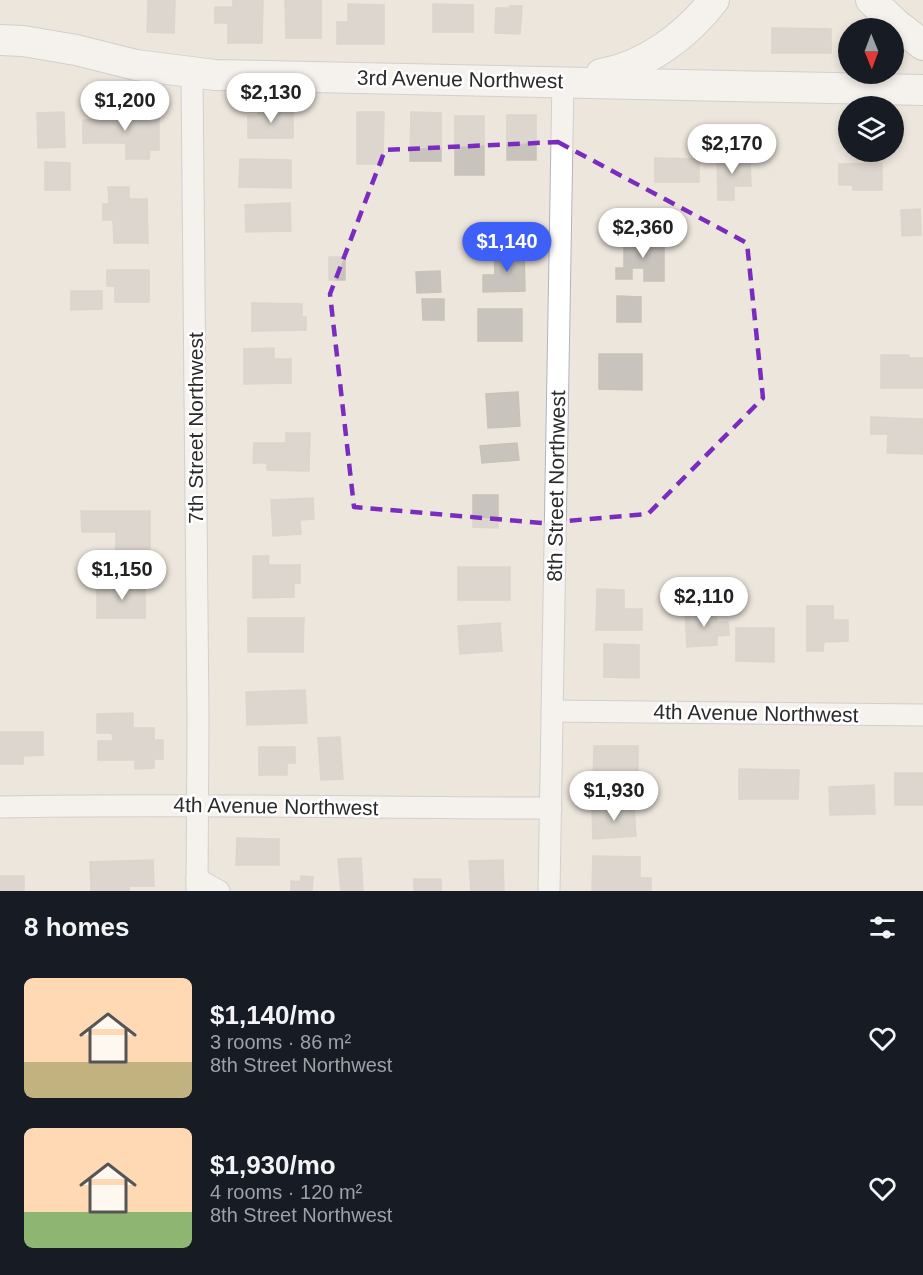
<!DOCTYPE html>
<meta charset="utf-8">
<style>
body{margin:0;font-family:Helvetica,sans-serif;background:#242831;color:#f1f3f6;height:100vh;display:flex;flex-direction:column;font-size:22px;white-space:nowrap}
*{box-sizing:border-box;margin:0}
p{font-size:20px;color:#9ea1a6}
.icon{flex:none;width:33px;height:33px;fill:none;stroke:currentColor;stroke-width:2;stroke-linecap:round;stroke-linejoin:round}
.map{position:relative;height:891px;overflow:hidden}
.sheet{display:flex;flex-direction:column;background:#171b24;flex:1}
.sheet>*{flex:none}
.needle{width:39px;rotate:179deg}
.tools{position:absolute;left:838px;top:18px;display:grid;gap:12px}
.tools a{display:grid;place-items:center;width:66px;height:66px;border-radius:50%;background:#171b24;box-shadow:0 3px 9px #0003;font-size:30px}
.price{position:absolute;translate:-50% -51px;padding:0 14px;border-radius:21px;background:#fff;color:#222;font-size:20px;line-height:39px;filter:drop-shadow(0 2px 3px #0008)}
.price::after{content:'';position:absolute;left:50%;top:36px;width:18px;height:14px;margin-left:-9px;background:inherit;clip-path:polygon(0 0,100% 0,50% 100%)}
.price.active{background:#3e60f9;color:#fff}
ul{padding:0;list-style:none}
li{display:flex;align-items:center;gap:18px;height:150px;padding:0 24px}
li span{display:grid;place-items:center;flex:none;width:168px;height:120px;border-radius:9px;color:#555}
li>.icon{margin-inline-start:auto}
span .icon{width:72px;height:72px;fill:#fffc;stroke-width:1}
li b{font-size:26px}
h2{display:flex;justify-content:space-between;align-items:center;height:72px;padding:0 24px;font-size:26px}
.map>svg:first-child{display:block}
.building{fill:#c8c3bd;stroke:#c8c2b7;stroke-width:1.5}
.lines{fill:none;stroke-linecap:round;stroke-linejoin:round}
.street-casing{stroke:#b1b4bf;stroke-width:23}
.secondary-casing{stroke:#b1b4bf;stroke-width:32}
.street{stroke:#fff;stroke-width:21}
.secondary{stroke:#fff;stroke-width:30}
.marked{fill:none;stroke:#7b2cbf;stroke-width:4.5;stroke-dasharray:12 8;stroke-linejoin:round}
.labels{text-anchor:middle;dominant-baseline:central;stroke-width:5;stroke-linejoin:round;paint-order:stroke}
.street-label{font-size:21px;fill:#2b2b2b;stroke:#fff}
</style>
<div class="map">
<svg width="923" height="891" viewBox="0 0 923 891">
<rect width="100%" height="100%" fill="#ede6dd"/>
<g class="building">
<polygon points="148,0 175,0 174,33 147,32"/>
<polygon points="233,0 263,0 262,43 228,43 228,23 215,23 215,7 233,7"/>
<polygon points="285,0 321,0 321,38 286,38"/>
<polygon points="348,4 384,5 384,44 337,44 337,22 348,22"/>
<polygon points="433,4 473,5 473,32 433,32"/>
<polygon points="510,6 522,6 520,34 495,33 496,8 510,8"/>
<polygon points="772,28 831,29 831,53 772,53"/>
<polygon points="258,109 293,109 293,138 248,138 248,116 258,116"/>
<polygon points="64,112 65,147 38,148 37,113"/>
<polygon points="357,112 384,112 383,164 357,164"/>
<polygon points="411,112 441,113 441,161 410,161"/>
<polygon points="95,113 159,113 159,150 150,150 149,159 126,159 126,143 83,143 83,120 95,120"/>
<rect x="507" y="115" width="29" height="45"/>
<rect x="455" y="116" width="29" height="59"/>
<polygon points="750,156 751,186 734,186 734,200 718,200 717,157"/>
<polygon points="655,158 699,159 699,182 655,182"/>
<polygon points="240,159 291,160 291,188 239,187"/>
<polygon points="45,162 70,163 70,190 45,190"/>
<polygon points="882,163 882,190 853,190 853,185 839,185 839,164"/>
<polygon points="108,187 129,187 129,199 147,199 148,243 114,243 113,220 103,220 103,204 109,204"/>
<polygon points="290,203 291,231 246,232 245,205"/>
<polygon points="920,209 921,235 902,236 901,210"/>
<polygon points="624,239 664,239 664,281 644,281 644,268 632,268 632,279 616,279 616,268 624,268"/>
<polygon points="524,251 525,291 483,292 483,275 495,275 494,252"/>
<rect x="329" y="257" width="16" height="23"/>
<polygon points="107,270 149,270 149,302 115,302 115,286 107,286"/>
<polygon points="440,271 441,292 417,293 416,272"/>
<polygon points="71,291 102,291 102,309 71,310"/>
<polygon points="617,296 641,297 641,322 617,322"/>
<polygon points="422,299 444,299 444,320 423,320"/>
<polygon points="252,303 302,304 302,317 306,317 306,330 252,331"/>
<rect x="478" y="309" width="44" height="32"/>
<polygon points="274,348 274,359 291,359 291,383 244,384 244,349"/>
<polygon points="599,354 642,354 642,390 599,389"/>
<polygon points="881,355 909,355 909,358 923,358 923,388 881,388"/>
<polygon points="518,392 520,426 488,428 486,394"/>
<polygon points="871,417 923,419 923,454 887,453 888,434 871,434"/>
<polygon points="286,433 310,433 309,471 267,470 267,463 253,463 254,443 286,443"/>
<polygon points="517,443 519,460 482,463 480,446"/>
<polygon points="473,495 498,495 498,528 473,527"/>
<polygon points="313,498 314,519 300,520 301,534 273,536 271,500"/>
<polygon points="81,511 150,511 150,558 116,558 116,532 82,532"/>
<polygon points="253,556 269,556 268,565 300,565 300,583 294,583 294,597 253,598"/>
<rect x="458" y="567" width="52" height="33"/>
<polygon points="126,582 145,582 145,618 97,618 97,585 126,585"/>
<polygon points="597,589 624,590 624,609 642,609 642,630 596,630"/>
<polygon points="807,606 833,606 833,620 848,620 848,641 824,642 823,651 807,651"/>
<polygon points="716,610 717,622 728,622 729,635 717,636 717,645 687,647 685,612"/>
<polygon points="248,618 304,618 303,652 248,652"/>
<polygon points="500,623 502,651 460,654 458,626"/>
<polygon points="736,628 774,628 774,662 736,661"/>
<polygon points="604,644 639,645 639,678 604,677"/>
<polygon points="305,690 307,723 247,725 246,692"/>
<polygon points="133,713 133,728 154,728 154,740 163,740 163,759 154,759 154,768 135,769 135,760 98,760 98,741 113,741 112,733 97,733 97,714"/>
<polygon points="0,732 43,732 43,755 23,756 23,764 0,764"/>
<polygon points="340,737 343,779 321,780 318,738"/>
<polygon points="594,746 638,746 638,777 593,777"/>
<polygon points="259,747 295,747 295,763 287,763 287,775 259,775"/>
<polygon points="739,769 799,770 798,799 739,799"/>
<rect x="895" y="773" width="28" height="32"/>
<polygon points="874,785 875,814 830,815 829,787"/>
<polygon points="634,806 636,836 593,839 592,808"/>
<polygon points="237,838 279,839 279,865 236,865"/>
<polygon points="593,856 640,857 640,878 651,878 651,891 592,891"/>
<polygon points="361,858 363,891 341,891 338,859"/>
<polygon points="153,860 154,886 129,886 129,891 91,891 90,862"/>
<polygon points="503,860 504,891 471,891 469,861"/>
<rect x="0" y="876" width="24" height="15"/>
<polygon points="301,876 313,877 312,891 291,891 291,881 300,882"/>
<rect x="414" y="879" width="27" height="12"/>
</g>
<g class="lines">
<defs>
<g id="street">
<polyline points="192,73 198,718 197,891"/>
<polyline points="552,711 923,715"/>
<path d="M 0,807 C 184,803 367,808 551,808"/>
<polyline points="197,879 219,891"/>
<polyline points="549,891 563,81"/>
</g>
<g id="secondary">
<polyline points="871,0 896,24 923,45"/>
<polyline points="0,40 23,41 76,50 136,65 215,75 923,90"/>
<path d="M 601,74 C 646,66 687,35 714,0"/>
</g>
</defs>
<use href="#street" class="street-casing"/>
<use href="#secondary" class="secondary-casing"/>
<use href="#street" class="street"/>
<use href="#secondary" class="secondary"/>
</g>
<path d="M0 0H923V891H0ZM 558,142 L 747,243 L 763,398 L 648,514 L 542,523 L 354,507 L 330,294 L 385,150 Z" fill="#ede6dd" fill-opacity=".55" fill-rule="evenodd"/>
<path class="marked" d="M 558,142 L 747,243 L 763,398 L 648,514 L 542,523 L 354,507 L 330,294 L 385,150 Z"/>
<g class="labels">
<g class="street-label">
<text transform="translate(460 79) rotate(1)">3rd Avenue Northwest</text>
<text transform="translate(195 428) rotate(-90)">7th Street Northwest</text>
<text transform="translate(556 486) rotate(-89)">8th Street Northwest</text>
<text transform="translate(756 713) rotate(1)">4th Avenue Northwest</text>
<text transform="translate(276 806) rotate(1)">4th Avenue Northwest</text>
</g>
</g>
</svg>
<div class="tools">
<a><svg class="needle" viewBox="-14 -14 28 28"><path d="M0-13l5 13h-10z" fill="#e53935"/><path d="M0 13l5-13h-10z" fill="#9ea1a6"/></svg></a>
<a><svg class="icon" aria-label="layers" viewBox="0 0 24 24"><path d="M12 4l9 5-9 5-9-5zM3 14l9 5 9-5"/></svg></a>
</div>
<b class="price" style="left:271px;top:124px">$2,130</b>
<b class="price" style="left:125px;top:132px">$1,200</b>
<b class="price" style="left:732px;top:175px">$2,170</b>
<b class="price" style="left:643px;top:259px">$2,360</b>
<b class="price active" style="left:507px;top:273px">$1,140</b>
<b class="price" style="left:122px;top:601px">$1,150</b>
<b class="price" style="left:704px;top:628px">$2,110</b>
<b class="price" style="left:614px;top:822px">$1,930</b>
</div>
<section class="sheet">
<h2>8 homes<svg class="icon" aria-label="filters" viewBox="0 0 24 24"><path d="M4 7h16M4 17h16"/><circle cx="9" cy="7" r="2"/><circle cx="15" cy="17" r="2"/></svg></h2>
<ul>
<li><span style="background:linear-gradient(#ffd9b3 70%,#c2b280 0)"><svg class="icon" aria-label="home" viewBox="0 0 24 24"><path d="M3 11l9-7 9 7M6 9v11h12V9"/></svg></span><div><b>$1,140/mo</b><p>3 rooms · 86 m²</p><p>8th Street Northwest</p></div><svg class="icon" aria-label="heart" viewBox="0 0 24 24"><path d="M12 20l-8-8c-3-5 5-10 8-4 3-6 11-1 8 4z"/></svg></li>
<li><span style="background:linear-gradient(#ffd9b3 70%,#8fb573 0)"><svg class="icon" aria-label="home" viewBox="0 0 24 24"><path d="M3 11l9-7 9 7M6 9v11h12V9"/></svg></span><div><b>$1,930/mo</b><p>4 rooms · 120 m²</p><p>8th Street Northwest</p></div><svg class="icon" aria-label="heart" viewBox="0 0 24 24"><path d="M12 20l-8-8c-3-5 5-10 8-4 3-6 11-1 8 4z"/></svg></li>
</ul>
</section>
